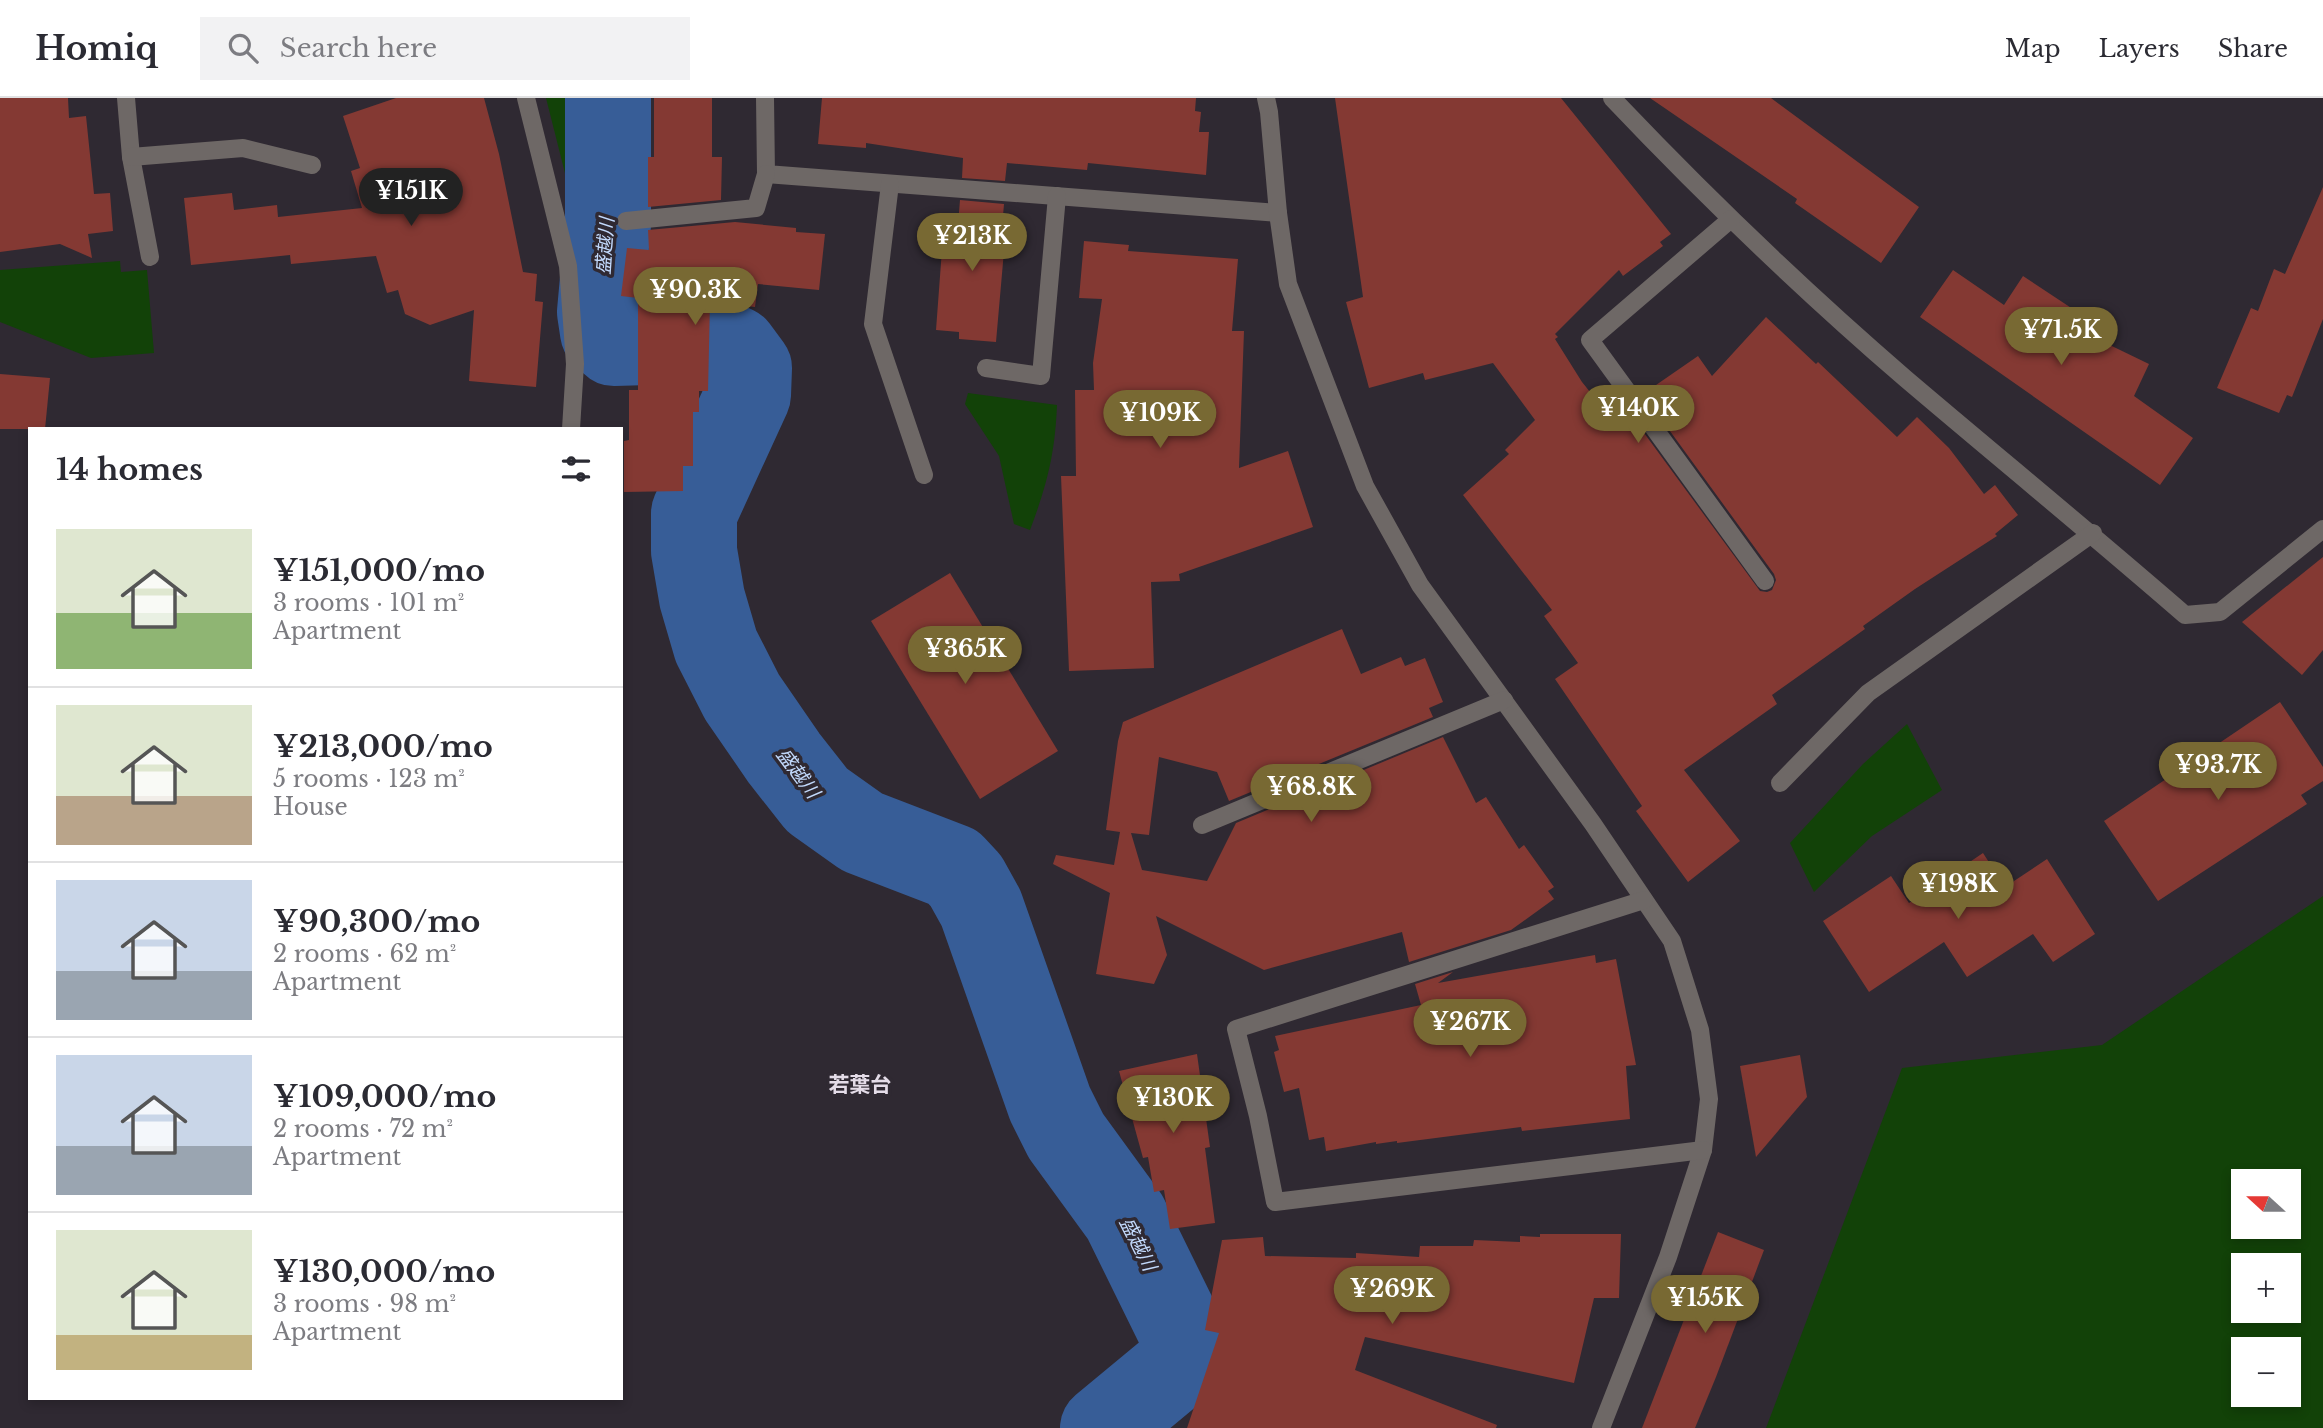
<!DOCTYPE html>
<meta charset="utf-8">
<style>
body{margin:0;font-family:"Libre Baskerville","Noto Sans JP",serif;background:#f2f2f3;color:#2b2b33;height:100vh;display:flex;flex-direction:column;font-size:26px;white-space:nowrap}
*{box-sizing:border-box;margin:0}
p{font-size:23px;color:#7c7c81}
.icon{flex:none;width:38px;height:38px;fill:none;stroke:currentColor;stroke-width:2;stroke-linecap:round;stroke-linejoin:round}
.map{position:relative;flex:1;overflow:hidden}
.panel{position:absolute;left:28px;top:329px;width:595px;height:973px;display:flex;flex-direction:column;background:#fff;border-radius:0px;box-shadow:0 4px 10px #0003}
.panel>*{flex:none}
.needle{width:46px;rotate:291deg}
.buttons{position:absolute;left:2231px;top:1071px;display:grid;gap:14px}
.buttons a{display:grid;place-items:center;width:70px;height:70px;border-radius:0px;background:#fff;box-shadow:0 4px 10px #0003;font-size:35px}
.price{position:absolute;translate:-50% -60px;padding:0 16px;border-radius:24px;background:#786933;color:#fff;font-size:23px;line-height:46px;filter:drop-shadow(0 2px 4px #0008)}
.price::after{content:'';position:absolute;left:50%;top:42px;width:21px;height:16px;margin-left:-10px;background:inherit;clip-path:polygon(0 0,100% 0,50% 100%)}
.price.on{background:#222;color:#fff}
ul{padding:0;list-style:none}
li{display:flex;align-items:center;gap:21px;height:175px;padding:0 28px}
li+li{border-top:2px solid #e1e1e2}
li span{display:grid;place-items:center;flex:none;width:196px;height:140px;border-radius:0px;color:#555}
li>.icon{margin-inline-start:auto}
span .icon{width:84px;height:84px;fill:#fffc;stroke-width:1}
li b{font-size:30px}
h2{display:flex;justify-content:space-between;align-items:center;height:84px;padding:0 28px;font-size:30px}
header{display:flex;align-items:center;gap:42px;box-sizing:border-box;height:98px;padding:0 35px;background:#fff;border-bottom:2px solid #e1e1e2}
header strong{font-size:33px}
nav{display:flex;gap:38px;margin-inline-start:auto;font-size:24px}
.search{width:490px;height:63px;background:#f2f2f3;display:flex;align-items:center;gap:18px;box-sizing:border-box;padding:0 24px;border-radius:0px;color:#7c7c81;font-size:26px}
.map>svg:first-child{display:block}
.green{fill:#124208;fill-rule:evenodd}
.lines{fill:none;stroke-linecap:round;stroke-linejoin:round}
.river{stroke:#375d97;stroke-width:86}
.building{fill:#843933}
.minor{stroke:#6e6866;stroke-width:18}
.labels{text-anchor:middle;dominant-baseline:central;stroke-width:7;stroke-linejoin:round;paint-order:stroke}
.water-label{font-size:19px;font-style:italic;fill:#c2d9fc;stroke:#2f2932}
.quarter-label{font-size:21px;font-weight:bold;fill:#e4dce8;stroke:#2f2932}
</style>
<header>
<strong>Homiq</strong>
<div class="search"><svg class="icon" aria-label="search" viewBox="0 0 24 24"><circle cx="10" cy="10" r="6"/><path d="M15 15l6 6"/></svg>Search here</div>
<nav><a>Map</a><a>Layers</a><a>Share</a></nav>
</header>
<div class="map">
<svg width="2323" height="1330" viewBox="0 0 2323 1330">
<rect width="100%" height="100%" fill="#2f2932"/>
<g class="green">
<polygon points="546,0 587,0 597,119 589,170"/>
<polygon points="120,163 121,174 147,172 154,255 91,260 0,224 0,172"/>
<path d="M 968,295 L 1057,307 C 1055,356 1047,387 1030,432 L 1014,426 L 999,358 L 965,306 Z"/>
<polygon points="1907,626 1942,692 1872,738 1814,794 1790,745 1863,666"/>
<path d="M 2323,798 L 2323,1330 L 1766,1330 L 1902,970 L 2102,947 ZM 2244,1083 L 2289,1083 L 2289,1129 L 2244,1129 ZM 2289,1167 L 2289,1213 L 2244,1213 L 2244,1167 ZM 2289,1251 L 2289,1297 L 2244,1297 L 2244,1251 Z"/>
</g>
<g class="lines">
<polyline class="river" points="608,0 608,126 600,214 603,234 614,245 716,242 735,251 749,270 748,297 694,415 694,453 702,500 716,548 742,599 784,660 817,702 862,734 953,769 966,783 981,810 1050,1006 1066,1038 1125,1119 1184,1239 1185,1256 1173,1272 1103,1330"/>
</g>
<g class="building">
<polygon points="0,0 68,0 69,20 86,18 94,96 110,95 113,133 88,136 92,160 60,146 0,154"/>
<polygon points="396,0 484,0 499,56 523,174 537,176 535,203 543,204 536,289 469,283 474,212 430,227 405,216 398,192 387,195 376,158 291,166 290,157 191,167 184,100 232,95 234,112 277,107 278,119 362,110 351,73 360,70 343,18"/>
<polygon points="654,0 712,0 712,59 722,59 721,102 648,109 648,59 654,59"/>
<polygon points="822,0 1196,0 1195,13 1201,14 1199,34 1209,34 1206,77 1088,65 1087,72 1007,65 1005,83 962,80 963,60 866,45 866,50 818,46"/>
<polygon points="1335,0 1561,0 1671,136 1660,144 1663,148 1623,178 1619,172 1555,236 1558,239 1555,241 1582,284 1611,320 1625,309 1760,493 1767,494 1772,492 1776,482 1774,476 1643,296 1698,258 1712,278 1766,219 1816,266 1818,264 1897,339 1917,319 1949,350 1984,396 1995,387 2018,417 1995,436 1997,438 1915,491 1863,528 1865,531 1772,597 1777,606 1684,672 1740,743 1688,784 1636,713 1642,708 1555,581 1578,565 1544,518 1552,512 1463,397 1509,356 1505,352 1535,322 1493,265 1425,282 1423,275 1369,290 1346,204 1363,199"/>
<polygon points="1650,0 1771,0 1919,109 1881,165 1795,105 1797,101"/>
<polygon points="2323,89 2323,221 2292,299 2287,297 2279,315 2217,290 2251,210 2258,213 2274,171 2285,176"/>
<polygon points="960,102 1004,106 1000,153 1004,153 996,244 959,241 959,234 936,232 943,138 957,139"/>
<polygon points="735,124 796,130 796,134 825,136 819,192 758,186 755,209 710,204 708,293 699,293 699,314 693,314 693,368 683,368 683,393 624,394 624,343 629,342 629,292 638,292 638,200 621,198 627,150 649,152 648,132"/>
<polygon points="1084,143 1129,147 1128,153 1238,161 1232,233 1244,233 1239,370 1288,353 1313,429 1179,476 1180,483 1151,484 1154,570 1069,573 1061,378 1076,378 1075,292 1094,292 1093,265 1102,201 1079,200"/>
<polygon points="1953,172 2004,207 2023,178 2094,225 2087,236 2149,266 2134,298 2193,340 2160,387 1920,219"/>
<polygon points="0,276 50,280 45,331 0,331"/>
<polygon points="2323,459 2323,552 2302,577 2242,524"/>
<polygon points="950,475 1058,653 980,701 871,523"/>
<polygon points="1342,531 1361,576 1401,559 1405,568 1425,560 1443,604 1429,610 1433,619 1229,703 1217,674 1159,659 1149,737 1131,735 1142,772 1207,783 1236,725 1443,639 1476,705 1486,699 1519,751 1524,747 1554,789 1548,793 1554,801 1511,832 1409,864 1402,834 1264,872 1156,818 1167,857 1154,886 1096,876 1110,795 1053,766 1056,757 1114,767 1120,734 1106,732 1118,643 1123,624"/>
<polygon points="2280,604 2323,669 2323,683 2301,697 2307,706 2158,803 2104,723"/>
<polygon points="1983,755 2005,789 2047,761 2095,836 2053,864 2033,836 1967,879 1944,844 1869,894 1823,823 1891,778 1909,805"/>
<polygon points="1595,857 1596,865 1616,861 1636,967 1626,968 1630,1021 1522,1033 1521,1029 1397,1045 1397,1043 1376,1046 1376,1044 1326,1053 1324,1039 1309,1042 1299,990 1284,994 1274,954 1279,952 1275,938 1421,907 1415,886 1453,874 1438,885"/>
<polygon points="1197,956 1210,1049 1205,1050 1215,1125 1170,1131 1164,1092 1154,1094 1148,1059 1143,1060 1119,973"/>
<polygon points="1800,957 1807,999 1756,1059 1740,968"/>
<polygon points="1718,1134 1764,1152 1716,1279 1695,1330 1642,1330"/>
<polygon points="1540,1136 1621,1136 1619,1200 1594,1200 1574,1285 1365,1239 1355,1272 1497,1327 1496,1330 1187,1330 1219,1235 1205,1232 1222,1142 1263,1139 1265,1158 1356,1160 1356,1155 1419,1159 1420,1148 1473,1148 1474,1142 1520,1144 1520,1138 1540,1139"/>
</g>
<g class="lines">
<g class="minor">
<polyline points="126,0 131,59 150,159"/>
<polyline points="526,0 568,168 575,266 571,331"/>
<polyline points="765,0 766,76 1278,115"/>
<polyline points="1266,0 1269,14 1278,115 1288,186 1365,388 1420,487 1593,726 1672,843 1700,932 1709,1001 1703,1052 1668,1159 1601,1330"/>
<path d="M 1612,0 C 1705,98 1804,193 1906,281 C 1999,360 2093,437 2185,517 L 2220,514 L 2323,431"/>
<polyline points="131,59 243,50 312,67"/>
<polyline points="890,86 873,226 924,377"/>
<polyline points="1731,121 1590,242 1765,483"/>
<polyline points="626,123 756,110 766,76"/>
<polyline points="986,270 1041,278 1057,98"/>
<polyline points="1780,685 1868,595 2093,435"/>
<polyline points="1202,727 1504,602"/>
<polyline points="1644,802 1236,931 1258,1018 1275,1104 1703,1052"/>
</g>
</g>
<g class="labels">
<g class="water-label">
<text transform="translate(605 148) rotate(-86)">盛越川</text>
<text transform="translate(798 675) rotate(53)">盛越川</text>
<text transform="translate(1138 1146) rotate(63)">盛越川</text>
</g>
<g class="quarter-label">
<text x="860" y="987">若葉台</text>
</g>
</g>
</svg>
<div class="buttons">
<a><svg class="needle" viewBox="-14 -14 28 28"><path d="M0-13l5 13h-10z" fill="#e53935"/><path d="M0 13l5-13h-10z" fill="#7c7c81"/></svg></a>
<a>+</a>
<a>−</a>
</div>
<b class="price on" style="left:411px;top:130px">¥151K</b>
<b class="price" style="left:972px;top:175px">¥213K</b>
<b class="price" style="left:695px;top:229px">¥90.3K</b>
<b class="price" style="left:2061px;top:269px">¥71.5K</b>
<b class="price" style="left:1638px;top:347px">¥140K</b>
<b class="price" style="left:1160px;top:352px">¥109K</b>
<b class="price" style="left:965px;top:588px">¥365K</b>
<b class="price" style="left:2218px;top:704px">¥93.7K</b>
<b class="price" style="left:1311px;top:726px">¥68.8K</b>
<b class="price" style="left:1958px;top:823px">¥198K</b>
<b class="price" style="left:1470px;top:961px">¥267K</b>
<b class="price" style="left:1173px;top:1037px">¥130K</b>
<b class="price" style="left:1392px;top:1228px">¥269K</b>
<b class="price" style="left:1705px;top:1237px">¥155K</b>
<section class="panel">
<h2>14 homes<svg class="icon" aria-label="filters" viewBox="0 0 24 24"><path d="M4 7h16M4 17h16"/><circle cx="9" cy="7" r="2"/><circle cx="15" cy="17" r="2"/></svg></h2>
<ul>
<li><span style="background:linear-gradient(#dfe7d0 60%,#8fb573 0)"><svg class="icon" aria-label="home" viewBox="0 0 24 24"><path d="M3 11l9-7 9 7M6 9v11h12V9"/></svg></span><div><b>¥151,000/mo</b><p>3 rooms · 101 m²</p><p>Apartment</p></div></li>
<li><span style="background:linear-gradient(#dfe7d0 65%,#b9a48a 0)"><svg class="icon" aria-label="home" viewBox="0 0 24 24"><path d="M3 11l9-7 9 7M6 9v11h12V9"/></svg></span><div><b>¥213,000/mo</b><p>5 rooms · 123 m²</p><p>House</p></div></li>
<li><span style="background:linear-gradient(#c9d6e8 65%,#9aa5b1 0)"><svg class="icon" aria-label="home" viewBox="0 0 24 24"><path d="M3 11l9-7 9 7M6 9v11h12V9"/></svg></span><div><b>¥90,300/mo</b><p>2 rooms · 62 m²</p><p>Apartment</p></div></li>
<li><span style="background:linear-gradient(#c9d6e8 65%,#9aa5b1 0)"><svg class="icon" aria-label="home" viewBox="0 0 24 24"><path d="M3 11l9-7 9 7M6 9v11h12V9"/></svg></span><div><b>¥109,000/mo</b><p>2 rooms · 72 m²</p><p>Apartment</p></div></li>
<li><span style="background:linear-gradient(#dfe7d0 75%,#c2b280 0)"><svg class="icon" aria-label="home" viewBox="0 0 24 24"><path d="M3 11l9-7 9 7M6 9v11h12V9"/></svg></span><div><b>¥130,000/mo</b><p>3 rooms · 98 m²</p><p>Apartment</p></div></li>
</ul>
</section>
</div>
